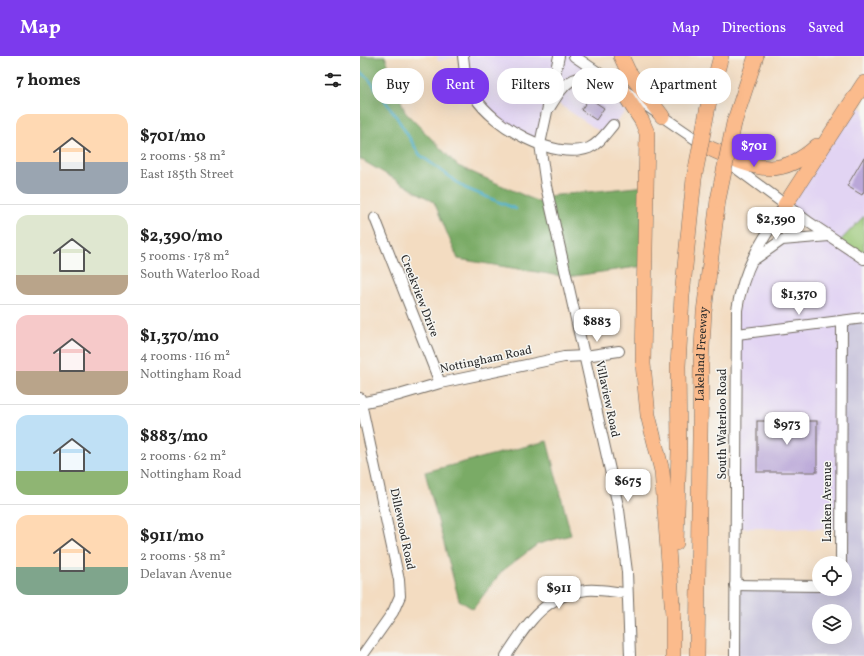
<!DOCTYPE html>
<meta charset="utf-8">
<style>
body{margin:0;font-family:Vollkorn,serif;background:#f6f6f6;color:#222;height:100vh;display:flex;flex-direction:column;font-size:15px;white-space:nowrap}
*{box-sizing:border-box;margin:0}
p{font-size:13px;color:#767676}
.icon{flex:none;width:22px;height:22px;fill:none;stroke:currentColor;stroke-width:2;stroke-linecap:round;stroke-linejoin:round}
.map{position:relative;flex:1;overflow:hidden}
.details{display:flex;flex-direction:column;background:#fff;width:360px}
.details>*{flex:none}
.banner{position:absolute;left:12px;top:12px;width:380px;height:36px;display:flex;gap:8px}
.buttons{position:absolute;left:452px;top:500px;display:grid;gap:8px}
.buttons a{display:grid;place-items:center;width:40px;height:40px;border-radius:50%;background:#fff;box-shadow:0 4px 16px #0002;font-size:20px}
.price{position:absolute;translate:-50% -34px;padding:0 9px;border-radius:8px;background:#fff;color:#222;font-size:13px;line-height:26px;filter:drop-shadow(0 1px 2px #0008)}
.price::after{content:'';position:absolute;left:50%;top:24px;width:12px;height:9px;margin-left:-6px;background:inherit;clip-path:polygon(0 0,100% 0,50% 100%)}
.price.selected{background:#7c3aed;color:#fff}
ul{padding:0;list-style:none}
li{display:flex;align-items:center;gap:12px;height:100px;padding:0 16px}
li+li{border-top:1px solid #e0e0e0}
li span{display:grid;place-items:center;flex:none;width:112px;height:80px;border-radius:12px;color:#555}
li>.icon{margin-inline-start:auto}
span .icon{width:48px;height:48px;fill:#fffc;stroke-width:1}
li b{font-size:17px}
h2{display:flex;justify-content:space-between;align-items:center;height:48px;padding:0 16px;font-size:17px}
.tag{padding:0 14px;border-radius:16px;background:#fff;box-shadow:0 4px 16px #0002;font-size:14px;line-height:36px}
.tag.selected{background:#7c3aed;color:#fff}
header{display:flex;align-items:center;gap:24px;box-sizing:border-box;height:56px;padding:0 20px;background:#7c3aed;color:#fff}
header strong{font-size:19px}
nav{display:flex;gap:22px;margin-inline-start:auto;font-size:14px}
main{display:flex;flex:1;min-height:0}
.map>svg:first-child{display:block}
.built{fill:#e2d4f3}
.industrial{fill:#c5c0da;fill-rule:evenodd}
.green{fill:#98c675;stroke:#627850}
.forest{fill:#7aab66;stroke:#526b48}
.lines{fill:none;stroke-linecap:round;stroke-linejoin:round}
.stream{stroke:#47acc7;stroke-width:2.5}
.building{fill:#baa7d8}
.minor-casing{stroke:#716960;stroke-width:12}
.highway-casing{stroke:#716960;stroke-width:16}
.minor{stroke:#fff;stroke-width:10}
.highway{stroke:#fbbb8c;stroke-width:15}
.highway-bridge-casing{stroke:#716960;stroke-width:16;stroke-linecap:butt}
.highway-bridge{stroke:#fbbb8c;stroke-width:15}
.labels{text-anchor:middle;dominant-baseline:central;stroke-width:3;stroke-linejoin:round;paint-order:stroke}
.street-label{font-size:12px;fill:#2b2b2b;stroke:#f6f6f2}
</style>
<header>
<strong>Map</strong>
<nav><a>Map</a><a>Directions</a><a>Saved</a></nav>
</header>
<main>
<section class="details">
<h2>7 homes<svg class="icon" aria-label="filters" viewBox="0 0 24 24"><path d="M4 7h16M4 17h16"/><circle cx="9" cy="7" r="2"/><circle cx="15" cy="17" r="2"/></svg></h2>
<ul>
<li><span style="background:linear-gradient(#ffd9b3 60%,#9aa5b1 0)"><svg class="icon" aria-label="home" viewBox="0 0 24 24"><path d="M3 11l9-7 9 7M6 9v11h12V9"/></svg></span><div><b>$701/mo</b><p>2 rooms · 58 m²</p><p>East 185th Street</p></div></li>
<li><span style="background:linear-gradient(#dfe7d0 75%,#b9a48a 0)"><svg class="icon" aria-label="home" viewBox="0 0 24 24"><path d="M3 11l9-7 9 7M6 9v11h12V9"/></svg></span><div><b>$2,390/mo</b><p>5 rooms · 178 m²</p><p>South Waterloo Road</p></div></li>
<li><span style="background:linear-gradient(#f6c9c9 70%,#b9a48a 0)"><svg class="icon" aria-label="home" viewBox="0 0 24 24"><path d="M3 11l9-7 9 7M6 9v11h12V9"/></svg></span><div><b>$1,370/mo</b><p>4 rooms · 116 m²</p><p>Nottingham Road</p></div></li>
<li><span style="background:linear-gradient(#bfe0f5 70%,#8fb573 0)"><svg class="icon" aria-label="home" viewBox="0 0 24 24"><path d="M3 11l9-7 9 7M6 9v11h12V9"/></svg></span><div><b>$883/mo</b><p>2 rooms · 62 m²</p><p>Nottingham Road</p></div></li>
<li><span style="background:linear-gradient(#ffd9b3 65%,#7fa58c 0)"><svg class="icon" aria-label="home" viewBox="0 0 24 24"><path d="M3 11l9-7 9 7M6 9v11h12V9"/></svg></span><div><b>$911/mo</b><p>2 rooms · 58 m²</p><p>Delavan Avenue</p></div></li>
</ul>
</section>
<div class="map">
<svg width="504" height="600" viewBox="0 0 504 600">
<rect width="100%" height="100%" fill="#f6f6f2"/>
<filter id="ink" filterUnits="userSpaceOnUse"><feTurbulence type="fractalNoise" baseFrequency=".025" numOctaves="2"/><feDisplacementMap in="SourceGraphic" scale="8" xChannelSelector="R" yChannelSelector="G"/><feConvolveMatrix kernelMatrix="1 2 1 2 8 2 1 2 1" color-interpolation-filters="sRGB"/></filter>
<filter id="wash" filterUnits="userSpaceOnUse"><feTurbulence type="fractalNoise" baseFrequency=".012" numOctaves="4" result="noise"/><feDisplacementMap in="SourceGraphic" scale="16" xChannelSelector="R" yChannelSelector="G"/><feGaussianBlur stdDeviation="0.9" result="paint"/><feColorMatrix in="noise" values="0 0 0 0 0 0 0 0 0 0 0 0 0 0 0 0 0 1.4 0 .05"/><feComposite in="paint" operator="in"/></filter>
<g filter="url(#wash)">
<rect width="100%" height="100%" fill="#f3dcc1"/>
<g class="built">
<polygon points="77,0 214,0 261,33 271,49 245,79 190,42 180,88 160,80 116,42 103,0 78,5"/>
<polygon points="492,45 504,54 504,160 479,186 504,203 504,262 481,473 376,472 377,254 388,210 422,184 468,180 425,149"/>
</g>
<path class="industrial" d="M 504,262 L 504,600 L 375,600 L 375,529 L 485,533 L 482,265 ZM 459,555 L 485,555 L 485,581 L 459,581 Z"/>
<polygon class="green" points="504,160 504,203 479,186"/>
<g class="forest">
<polygon points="0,0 25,0 45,56 98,110 190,151 188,140 286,130 284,210 207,221 98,203 74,146 0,103"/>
<polygon points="187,385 211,479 178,488 141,516 113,553 99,544 65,416"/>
</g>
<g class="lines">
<polyline class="stream" points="0,16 8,22 34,57 60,99 105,132 156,153"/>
</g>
<g id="blocks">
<g class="building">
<polygon points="229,42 244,52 236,64 221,54"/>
<polygon points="504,101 504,135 502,139 487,130"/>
<rect x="397" y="365" width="60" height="51"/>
</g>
</g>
</g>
<g filter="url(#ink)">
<use href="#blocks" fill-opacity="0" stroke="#716960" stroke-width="1"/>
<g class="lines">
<defs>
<g id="minor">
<path d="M 103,0 C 104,15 107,28 115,41 C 133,70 194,105 229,92 C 239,88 246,77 253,69"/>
<polyline points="199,0 180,88 186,130 259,454 267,516 270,600"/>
<polyline points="214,0 344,89"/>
<path d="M 190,51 C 207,24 208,22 240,19"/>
<polyline points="365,104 450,167 504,203"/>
<polyline points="15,162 80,327"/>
<polyline points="395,203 422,184 469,180"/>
<polyline points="377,278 504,262"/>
<polyline points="0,342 39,524 40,540 33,556 2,600"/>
<polyline points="0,347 39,339 80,327 204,301 225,300 259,295"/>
<polyline points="481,507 482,265"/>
<polyline points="375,529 459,530"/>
<path d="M 146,600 C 168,567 184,539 227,534 C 240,533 254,536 267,537"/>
<path d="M 375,600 L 377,254 C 383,212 402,184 425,149"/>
</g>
<g id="highway">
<polyline points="261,0 268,15 302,60"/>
<polyline points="261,33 282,65 287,77 283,308 288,359 302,415 313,559"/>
<polyline points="349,45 361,0"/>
<polyline points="374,67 396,0"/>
<path d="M 349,92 C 392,111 418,126 457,90"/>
<polyline points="425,149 504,27"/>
<polyline points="316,487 319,394 318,310 322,240 334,123"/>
<polyline points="313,600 313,549"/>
<path id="s1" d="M 337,600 L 341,308 L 344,256 L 358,144"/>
</g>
</defs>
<use href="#minor" class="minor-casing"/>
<use href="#highway" class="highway-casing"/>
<use href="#minor" class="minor"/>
<use href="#highway" class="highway"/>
<defs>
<g id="highway-bridge">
<polyline points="334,123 349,45"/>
<polyline points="358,144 374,67"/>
</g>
</defs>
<use href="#highway-bridge" class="highway-bridge-casing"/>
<use href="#highway-bridge" class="highway-bridge"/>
</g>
</g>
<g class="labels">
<g class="street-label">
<text transform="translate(59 240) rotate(69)">Creekview Drive</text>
<text stroke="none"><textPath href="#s1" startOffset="302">Lakeland Freeway</textPath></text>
<text transform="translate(126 304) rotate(-12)">Nottingham Road</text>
<text transform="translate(247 343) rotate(78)">Villaview Road</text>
<text transform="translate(363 368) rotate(-90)">South Waterloo Road</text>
<text transform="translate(468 446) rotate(-90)">Lanken Avenue</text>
<text transform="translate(42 473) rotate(78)">Dillewood Road</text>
</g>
</g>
</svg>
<div class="buttons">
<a><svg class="icon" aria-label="locate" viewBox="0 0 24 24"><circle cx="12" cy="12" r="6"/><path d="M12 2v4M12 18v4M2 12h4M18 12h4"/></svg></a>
<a><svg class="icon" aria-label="layers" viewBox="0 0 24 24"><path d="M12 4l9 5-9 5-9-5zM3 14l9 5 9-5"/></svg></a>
</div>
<b class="price selected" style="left:394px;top:112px">$701</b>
<b class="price" style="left:416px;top:185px">$2,390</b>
<b class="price" style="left:439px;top:260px">$1,370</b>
<b class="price" style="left:237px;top:287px">$883</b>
<b class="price" style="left:427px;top:390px">$973</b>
<b class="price" style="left:268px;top:447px">$675</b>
<b class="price" style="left:199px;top:554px">$911</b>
<div class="banner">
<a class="tag">Buy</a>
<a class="tag selected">Rent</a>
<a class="tag">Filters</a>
<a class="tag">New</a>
<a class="tag">Apartment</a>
</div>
</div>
</main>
